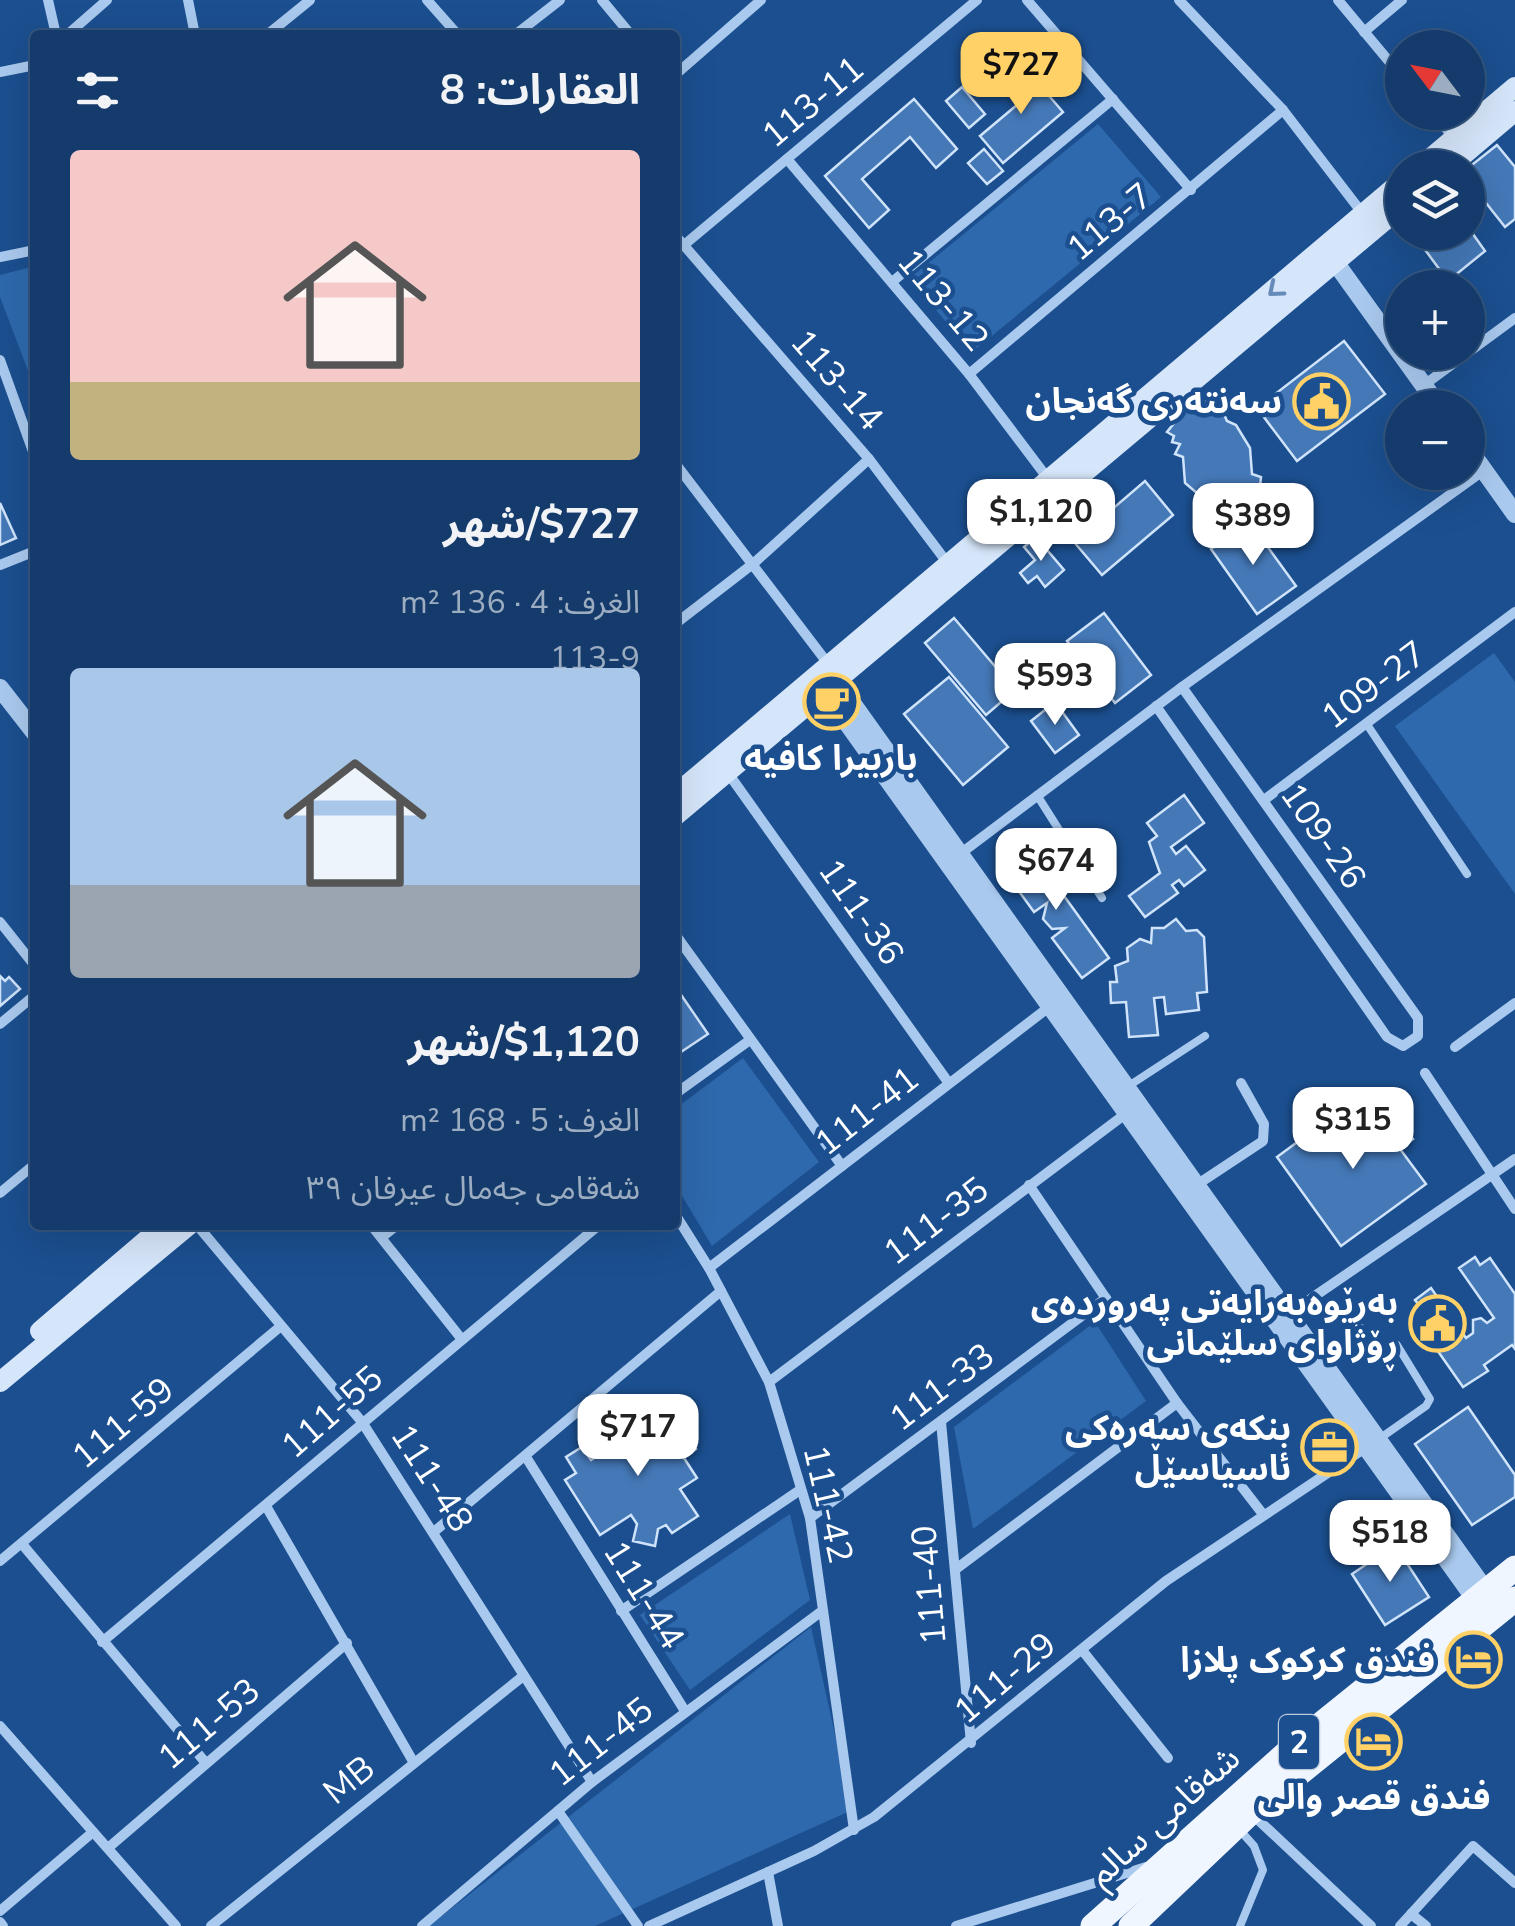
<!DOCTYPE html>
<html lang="ar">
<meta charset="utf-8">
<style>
body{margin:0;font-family:"Nunito Sans","Noto Sans Arabic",sans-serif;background:#214673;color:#f1f3f6;direction:rtl;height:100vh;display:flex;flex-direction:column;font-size:38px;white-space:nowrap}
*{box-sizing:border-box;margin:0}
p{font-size:32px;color:#9dadc1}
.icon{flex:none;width:55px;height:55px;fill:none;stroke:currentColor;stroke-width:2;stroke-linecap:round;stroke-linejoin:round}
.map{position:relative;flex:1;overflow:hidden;direction:ltr}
.sheet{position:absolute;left:30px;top:30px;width:650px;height:1200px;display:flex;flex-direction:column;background:#143b6b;border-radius:10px;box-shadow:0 10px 40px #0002,0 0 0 2px #33557e;direction:rtl}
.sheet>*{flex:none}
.needle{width:65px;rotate:302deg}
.tools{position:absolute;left:1385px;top:30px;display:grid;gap:20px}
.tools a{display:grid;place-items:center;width:100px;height:100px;border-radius:50%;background:#143b6b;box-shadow:0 10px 40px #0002,0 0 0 2px #33557e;font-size:50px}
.price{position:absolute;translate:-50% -85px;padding:0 22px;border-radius:20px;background:#fff;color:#222;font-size:32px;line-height:65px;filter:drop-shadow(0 2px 5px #0008)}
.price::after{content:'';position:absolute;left:50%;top:60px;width:30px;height:22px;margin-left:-15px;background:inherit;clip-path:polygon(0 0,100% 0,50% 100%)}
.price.on{background:#ffd166;color:#111}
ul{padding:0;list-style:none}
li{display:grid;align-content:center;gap:20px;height:530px;padding:0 40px}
li span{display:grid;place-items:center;height:310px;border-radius:10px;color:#555}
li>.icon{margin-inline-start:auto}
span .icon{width:180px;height:180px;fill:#fffc;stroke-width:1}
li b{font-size:42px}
h2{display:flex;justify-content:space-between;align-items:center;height:120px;padding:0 40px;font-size:42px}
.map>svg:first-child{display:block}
.green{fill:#2e69ad}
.building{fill:#4478b7;stroke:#cfe3fa;stroke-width:2.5}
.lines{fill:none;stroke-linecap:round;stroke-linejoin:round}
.service{stroke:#a9c9ee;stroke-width:8}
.minor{stroke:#a9c9ee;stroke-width:10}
.tertiary{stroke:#a9c9ee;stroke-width:18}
.secondary{stroke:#d6e6fa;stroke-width:20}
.primary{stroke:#f0f6ff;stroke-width:25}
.oneway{stroke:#668bba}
.labels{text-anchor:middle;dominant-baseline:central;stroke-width:9;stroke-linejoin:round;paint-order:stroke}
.shield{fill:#1b4f8f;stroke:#bbcadd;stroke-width:2.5}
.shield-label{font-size:32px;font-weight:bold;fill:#fff}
.street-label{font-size:35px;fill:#fff;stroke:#1b4f8f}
.poi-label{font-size:35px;font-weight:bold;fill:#fff;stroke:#1b4f8f;text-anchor:end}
</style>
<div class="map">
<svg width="1515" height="1926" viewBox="0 0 1515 1926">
<rect width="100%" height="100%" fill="#1b4f8f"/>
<g class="green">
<polygon points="1098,124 1161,197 971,353 910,278"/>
<polygon points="35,266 35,389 0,297 0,275"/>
<polygon points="1494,653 1515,682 1515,894 1395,726"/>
<polygon points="743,1058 819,1162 712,1246 675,1184 675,1109"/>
<polygon points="1095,1322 1146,1401 973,1529 954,1427"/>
<polygon points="790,1514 810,1600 690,1690 640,1615"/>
<polygon points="811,1627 852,1810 595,1926 429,1926"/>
</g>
<g class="building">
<polygon points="1025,68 1063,112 1003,163 980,136 1018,104 1003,87"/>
<polygon points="962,87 985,114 969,128 946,101"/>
<polygon points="914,99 957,149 936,168 910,137 862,179 889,210 869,228 825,176"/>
<polygon points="1497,145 1515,167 1515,219 1505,227 1468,180 1468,168"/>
<polygon points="984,149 1003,171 987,184 968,163"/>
<polygon points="1468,227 1485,251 1448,281 1412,232 1468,232"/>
<polygon points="1344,341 1385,394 1297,461 1257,408"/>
<polygon points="1216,396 1227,421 1236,425 1250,448 1252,474 1261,477 1260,487 1268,489 1251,511 1221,523 1215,501 1204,499 1185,483 1183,457 1175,454 1180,444 1172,442 1174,436 1167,432 1184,411"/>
<polygon points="1145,481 1173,515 1102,575 1074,542"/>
<polygon points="0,503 16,538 0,545"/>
<polygon points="1249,521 1296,586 1257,614 1211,549"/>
<polygon points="1036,537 1064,570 1045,587 1037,576 1028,583 1020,573 1035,560 1024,547"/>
<polygon points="1104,613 1151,675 1115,703 1067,641"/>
<polygon points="954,618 1015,690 986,715 925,643"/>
<polygon points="949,677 1008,747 963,785 904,714"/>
<polygon points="1055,702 1079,735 1055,753 1031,721"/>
<polygon points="1184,795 1204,823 1171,847 1176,854 1186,846 1205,870 1184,886 1179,880 1172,885 1178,893 1145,917 1129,896 1160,873 1149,842 1157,836 1147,823"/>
<polygon points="1030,849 1109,958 1082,978 1052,938 1065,928 1052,929 1043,919 1047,903 1034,912 1003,869"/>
<polygon points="1176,919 1186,931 1197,930 1204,937 1207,992 1197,993 1199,1010 1166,1014 1164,997 1154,998 1158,1035 1129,1037 1126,1002 1111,1003 1110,982 1117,982 1115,966 1128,961 1127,948 1140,939 1151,943 1152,928 1164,928"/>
<polygon points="0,976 5,981 9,977 20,989 0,1006"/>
<polygon points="675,986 708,1034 678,1054 675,1049"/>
<polygon points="1342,1109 1360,1133 1394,1114 1413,1139 1400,1149 1426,1184 1341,1246 1277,1157"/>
<polygon points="1475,1257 1480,1265 1490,1258 1515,1294 1515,1349 1512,1345 1484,1365 1488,1371 1463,1387 1412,1314 1421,1308 1415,1300 1431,1288 1466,1338 1473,1333 1473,1320 1481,1318 1487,1323 1494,1318 1459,1268"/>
<polygon points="651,1401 663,1419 672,1412 696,1449 684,1458 697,1478 680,1489 698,1516 672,1533 666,1525 658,1529 655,1546 633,1541 637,1524 631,1515 600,1535 565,1480 576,1473 566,1457 582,1447 591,1460 643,1426 634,1413"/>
<polygon points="1468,1407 1515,1475 1515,1497 1472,1525 1415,1444"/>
<polygon points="1395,1545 1429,1597 1385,1625 1352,1574"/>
</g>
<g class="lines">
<g class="service">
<polyline points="1368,726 1467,874"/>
<polyline points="1037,795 1102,898"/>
<polyline points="1127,1087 1205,1036"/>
<polyline points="1379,1439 1426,1406 1430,1399 1397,1345"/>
<polyline points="1238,1828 1254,1846 1263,1870 1240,1926"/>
</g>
<g class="minor">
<polyline points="48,0 56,35"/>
<polyline points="188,0 195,35"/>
<polyline points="427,0 458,35"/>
<polyline points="602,0 631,35"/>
<polyline points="1027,0 1191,190"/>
<polyline points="1179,0 1283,110 1363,214"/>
<polyline points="1338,0 1402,77"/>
<polyline points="1364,32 1402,0"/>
<polyline points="67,35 107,0"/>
<polyline points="267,35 310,0"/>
<polyline points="515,35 560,0"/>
<polyline points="0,72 35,65"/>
<polyline points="675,75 761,0"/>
<polyline points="1432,112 1454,138"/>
<polyline points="787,159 969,374 1049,480"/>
<polyline points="675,235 869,459 949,565"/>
<polyline points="684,245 977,0"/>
<polyline points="0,257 35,250"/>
<polyline points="892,282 1113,99"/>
<polyline points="0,360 35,457"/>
<polyline points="969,374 1283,110"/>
<polyline points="1424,385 1515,318"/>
<polyline points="675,463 829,665"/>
<polyline points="0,565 35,551"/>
<polyline points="675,624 754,563 869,459"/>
<polyline points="1156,706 1387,1037 1403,1046 1418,1036 1418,1018 1182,687"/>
<polyline points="728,773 948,1082"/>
<polyline points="1264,800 1515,612"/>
<polyline points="956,857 1182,687 1483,471"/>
<polyline points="0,922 35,966"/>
<polyline points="675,934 842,1166"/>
<polyline points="0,1024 35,995"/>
<polyline points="1455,1047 1515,1003"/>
<polyline points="1425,1073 1515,1209"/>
<polyline points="675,1094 750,1040"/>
<polyline points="1029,1185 1177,1403 1262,1513"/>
<polyline points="1195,1186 1263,1141 1264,1124 1241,1083"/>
<polyline points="0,1193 35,1164"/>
<polyline points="675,1214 709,1268 769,1382 810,1518 854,1830"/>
<polyline points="197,1225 362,1422 592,1782"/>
<polyline points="371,1225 460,1337"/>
<polyline points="382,1237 397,1225"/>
<polyline points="709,1268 1053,1004"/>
<polyline points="1287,1315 1515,1159"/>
<polyline points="769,1382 1128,1112"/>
<polyline points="941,1422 971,1743"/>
<polyline points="526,1457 685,1711"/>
<polyline points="266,1506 414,1763"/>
<polyline points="810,1518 1106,1298"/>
<polyline points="435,1531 721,1291"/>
<polyline points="22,1544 205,1762"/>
<polyline points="0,1561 281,1326"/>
<polyline points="956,1569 1177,1403"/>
<polyline points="621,1611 800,1490"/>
<polyline points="102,1642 599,1225"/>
<polyline points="1082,1650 1168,1758"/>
<polyline points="0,1726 176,1926"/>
<polyline points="558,1811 638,1926"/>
<polyline points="1252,1814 1371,1926"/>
<polyline points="108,1848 347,1643"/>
<polyline points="768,1872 778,1926"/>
<polyline points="0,1911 93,1832"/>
<polyline points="1411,1914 1426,1926"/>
<polyline points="0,1922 3,1926"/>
<polyline points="211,1926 522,1677"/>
<polyline points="422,1926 592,1782 822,1611"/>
<polyline points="649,1926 814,1851 874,1817 1166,1581 1368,1446"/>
<polyline points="956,1926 1146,1867"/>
<polyline points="1400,1926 1473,1846 1515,1883"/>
</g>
<g class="tertiary">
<polyline points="1335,262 1440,408"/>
<polyline points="1468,448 1515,514"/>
<polyline points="837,682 1486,1591"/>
<polyline points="0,688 35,733"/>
<polyline points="825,692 1475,1599"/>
</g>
<g class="secondary">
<polyline points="1419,168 1515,87"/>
<polyline points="1448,168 1515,111"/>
<polyline points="675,795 1402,181"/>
<polyline points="675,816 1402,206"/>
<polyline points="40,1331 164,1225"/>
<polyline points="0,1382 189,1225"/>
</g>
<g class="primary">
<polyline points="1093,1926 1298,1743 1515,1568"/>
<polyline points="1131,1926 1250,1813 1515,1599"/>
</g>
</g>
<defs><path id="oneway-chevron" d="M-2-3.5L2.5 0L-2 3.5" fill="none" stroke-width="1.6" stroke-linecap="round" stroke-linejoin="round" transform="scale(2.5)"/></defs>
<use class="oneway" href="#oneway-chevron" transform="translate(1275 290) rotate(140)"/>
<defs>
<symbol id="civic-ring" viewBox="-11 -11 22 22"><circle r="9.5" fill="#1b4f8f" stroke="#ffd166" stroke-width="1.5"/><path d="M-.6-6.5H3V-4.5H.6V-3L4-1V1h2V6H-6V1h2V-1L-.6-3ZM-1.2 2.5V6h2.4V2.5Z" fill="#ffd166"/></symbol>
<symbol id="cafe-ring" viewBox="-11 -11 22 22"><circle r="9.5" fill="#1b4f8f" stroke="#ffd166" stroke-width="1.5"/><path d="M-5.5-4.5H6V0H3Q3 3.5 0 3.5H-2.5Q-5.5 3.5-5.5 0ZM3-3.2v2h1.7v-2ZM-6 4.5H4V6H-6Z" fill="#ffd166"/></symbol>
<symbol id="office-ring" viewBox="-11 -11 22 22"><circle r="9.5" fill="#1b4f8f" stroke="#ffd166" stroke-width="1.5"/><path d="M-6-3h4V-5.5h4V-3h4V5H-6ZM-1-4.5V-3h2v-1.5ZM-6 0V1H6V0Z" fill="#ffd166"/></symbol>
<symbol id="hotel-ring" viewBox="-11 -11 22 22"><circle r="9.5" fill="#1b4f8f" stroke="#ffd166" stroke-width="1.5"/><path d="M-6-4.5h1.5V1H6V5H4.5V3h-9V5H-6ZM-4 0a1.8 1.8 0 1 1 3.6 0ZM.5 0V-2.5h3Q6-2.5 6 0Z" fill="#ffd166"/></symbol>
</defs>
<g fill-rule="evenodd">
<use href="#civic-ring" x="1290" y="370" width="63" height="63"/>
<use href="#cafe-ring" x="800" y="670" width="63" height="63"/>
<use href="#civic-ring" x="1406" y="1292" width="63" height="63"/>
<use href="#office-ring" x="1298" y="1416" width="63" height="63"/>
<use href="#hotel-ring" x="1442" y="1628" width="63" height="63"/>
<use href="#hotel-ring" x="1342" y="1710" width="63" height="63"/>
</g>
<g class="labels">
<rect class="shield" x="1279" y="1715" width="40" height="54" rx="8"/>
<g class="shield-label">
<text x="1299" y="1742">2</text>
</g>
<g class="street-label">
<text transform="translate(813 102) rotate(-40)">113-11</text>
<text transform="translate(1110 222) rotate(-40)">113-7</text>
<text transform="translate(943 300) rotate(50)">113-12</text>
<text transform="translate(837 380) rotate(49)">113-14</text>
<text transform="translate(1374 685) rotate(-37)">109-27</text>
<text transform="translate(1323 836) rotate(55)">109-26</text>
<text transform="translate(861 912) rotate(55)">111-36</text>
<text transform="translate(867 1111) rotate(-38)">111-41</text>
<text transform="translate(936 1221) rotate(-37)">111-35</text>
<text transform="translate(942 1387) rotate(-37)">111-33</text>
<text transform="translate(332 1412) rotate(-41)">111-55</text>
<text transform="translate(123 1423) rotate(-40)">111-59</text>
<text transform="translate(432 1478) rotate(57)">111-48</text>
<text transform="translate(828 1504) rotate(77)">111-42</text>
<text transform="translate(929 1585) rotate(-95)">111-40</text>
<text transform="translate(644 1595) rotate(58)">111-44</text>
<text transform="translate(1005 1678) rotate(-40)">111-29</text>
<text transform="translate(209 1724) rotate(-40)">111-53</text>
<text transform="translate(601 1742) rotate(-38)">111-45</text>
<text transform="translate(349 1780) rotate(-39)">MB</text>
<text transform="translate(1164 1816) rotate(-42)">شەقامی سالم</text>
</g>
<g class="poi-label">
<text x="1282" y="401">سەنتەری گەنجان</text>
<text x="831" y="758" text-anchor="middle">باربيرا كافيه</text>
<text x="1398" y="1303">بەڕێوەبەرایەتی پەروردەی<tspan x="1398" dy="40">ڕۆژاوای سلێمانی</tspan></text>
<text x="1291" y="1428">بنکەی سەرەکی<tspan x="1291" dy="40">ئاسیاسێڵ</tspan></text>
<text x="1435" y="1660">فندق کرکوک پلازا</text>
<text x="1374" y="1797" text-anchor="middle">فندق قصر والی</text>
</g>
</g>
</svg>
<div class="tools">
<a><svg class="needle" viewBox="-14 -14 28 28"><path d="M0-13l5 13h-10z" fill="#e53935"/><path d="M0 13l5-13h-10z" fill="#9dadc1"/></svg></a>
<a><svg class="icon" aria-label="layers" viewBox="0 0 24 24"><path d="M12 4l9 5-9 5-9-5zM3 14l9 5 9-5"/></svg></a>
<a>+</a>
<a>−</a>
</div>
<b class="price on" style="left:1021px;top:117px">$727</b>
<b class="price" style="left:1041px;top:564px">$1,120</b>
<b class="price" style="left:1253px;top:568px">$389</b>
<b class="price" style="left:1055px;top:728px">$593</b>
<b class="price" style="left:1056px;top:913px">$674</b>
<b class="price" style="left:1353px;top:1172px">$315</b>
<b class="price" style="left:638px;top:1479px">$717</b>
<b class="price" style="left:1390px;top:1585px">$518</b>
<section class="sheet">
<h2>العقارات: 8<svg class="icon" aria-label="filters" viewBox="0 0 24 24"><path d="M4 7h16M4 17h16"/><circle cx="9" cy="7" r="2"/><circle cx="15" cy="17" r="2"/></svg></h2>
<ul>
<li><span style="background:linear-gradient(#f6c9c9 75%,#c2b280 0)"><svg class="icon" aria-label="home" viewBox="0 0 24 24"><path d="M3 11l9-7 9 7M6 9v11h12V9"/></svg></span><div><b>$727/شهر</b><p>الغرف: 4 · 136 m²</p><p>113-9</p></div></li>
<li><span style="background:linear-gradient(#a9c7e8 70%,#9aa5b1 0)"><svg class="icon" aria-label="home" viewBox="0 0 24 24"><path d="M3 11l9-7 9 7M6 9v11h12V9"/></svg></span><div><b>$1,120/شهر</b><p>الغرف: 5 · 168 m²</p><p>شەقامی جەمال عیرفان ٣٩</p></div></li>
</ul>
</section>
</div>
